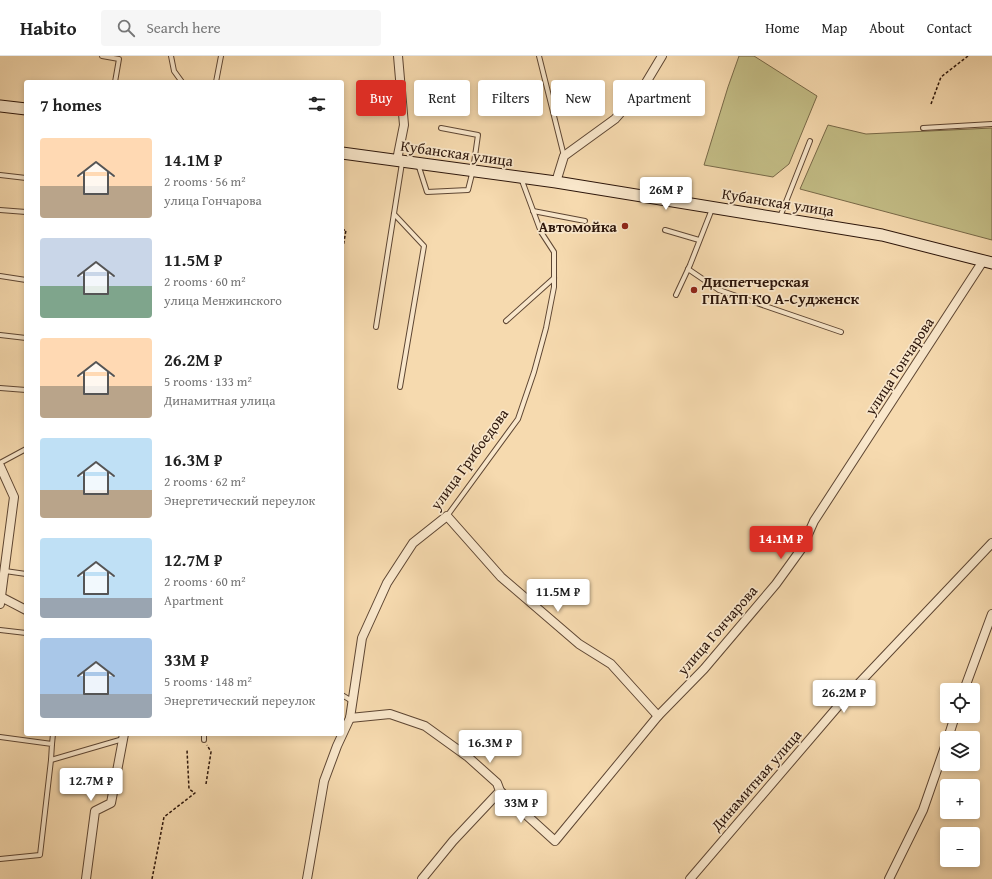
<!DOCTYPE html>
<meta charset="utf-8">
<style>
body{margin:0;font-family:"Gentium Book Plus",serif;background:#f6f6f6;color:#222;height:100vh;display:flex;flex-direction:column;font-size:15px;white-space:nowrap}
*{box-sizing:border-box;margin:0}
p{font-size:13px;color:#767676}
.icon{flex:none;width:22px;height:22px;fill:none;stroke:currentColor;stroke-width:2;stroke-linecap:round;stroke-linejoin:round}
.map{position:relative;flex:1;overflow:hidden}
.drawer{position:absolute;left:24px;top:24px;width:320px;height:656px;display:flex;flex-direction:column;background:#fff;border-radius:4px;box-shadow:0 2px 6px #0003}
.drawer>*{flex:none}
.hud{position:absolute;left:356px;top:24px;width:380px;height:36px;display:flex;gap:8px}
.tools{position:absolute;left:940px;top:627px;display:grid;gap:8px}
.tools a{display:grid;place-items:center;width:40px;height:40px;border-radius:4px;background:#fff;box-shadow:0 2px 6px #0003;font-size:20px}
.price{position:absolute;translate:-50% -34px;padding:0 9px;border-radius:4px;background:#fff;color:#222;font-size:13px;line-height:26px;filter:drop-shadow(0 1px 2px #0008)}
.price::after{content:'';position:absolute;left:50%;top:24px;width:12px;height:9px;margin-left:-6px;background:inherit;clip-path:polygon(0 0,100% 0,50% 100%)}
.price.current{background:#d93025;color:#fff}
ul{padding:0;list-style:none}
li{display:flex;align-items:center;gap:12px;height:100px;padding:0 16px}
li span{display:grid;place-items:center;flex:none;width:112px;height:80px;border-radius:4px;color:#555}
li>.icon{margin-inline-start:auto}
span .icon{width:48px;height:48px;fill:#fffc;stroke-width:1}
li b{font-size:17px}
h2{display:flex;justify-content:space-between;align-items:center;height:48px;padding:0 16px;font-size:17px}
.chip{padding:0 14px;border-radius:4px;background:#fff;box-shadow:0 2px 6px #0003;font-size:14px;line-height:36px}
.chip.current{background:#d93025;color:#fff}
header{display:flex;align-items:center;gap:24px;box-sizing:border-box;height:56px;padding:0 20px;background:#fff;border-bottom:1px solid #e0e0e0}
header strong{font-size:19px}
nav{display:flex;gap:22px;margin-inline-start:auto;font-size:14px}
.search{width:280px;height:36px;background:#f6f6f6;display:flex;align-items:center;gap:10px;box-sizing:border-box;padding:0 14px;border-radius:4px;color:#767676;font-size:15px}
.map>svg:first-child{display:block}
.green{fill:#c3bd86;stroke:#786948}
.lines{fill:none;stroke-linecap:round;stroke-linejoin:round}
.lane-casing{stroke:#5e4633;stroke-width:6}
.street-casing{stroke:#5e4633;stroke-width:10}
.secondary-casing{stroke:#2c150a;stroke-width:13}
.path{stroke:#2c150a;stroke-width:1.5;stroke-dasharray:3 2;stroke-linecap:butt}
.lane{stroke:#f9e7cb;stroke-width:4}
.street{stroke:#f9e7cb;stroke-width:8}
.secondary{stroke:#f9e7cb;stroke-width:11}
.poi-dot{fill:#8f2418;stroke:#f9e7cb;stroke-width:1.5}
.labels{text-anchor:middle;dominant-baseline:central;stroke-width:3.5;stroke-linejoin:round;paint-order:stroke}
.street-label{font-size:15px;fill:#2c150a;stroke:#f9e7cb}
.poi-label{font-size:15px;font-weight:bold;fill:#2c150a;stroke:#f9e7cb;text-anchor:end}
</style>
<header>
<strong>Habito</strong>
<div class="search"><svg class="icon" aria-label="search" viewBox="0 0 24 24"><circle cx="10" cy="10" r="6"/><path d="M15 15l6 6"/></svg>Search here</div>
<nav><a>Home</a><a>Map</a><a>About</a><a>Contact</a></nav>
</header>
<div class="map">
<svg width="992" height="823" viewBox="0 0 992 823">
<rect width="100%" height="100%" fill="#f6daaf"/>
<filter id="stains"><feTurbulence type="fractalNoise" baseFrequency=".005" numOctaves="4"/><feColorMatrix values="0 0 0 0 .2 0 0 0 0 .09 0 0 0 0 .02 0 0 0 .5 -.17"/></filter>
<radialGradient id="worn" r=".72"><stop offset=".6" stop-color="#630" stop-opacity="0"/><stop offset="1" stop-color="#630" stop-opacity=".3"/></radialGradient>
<g class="green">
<polygon points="739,0 754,0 817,40 789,108 773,121 704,109 728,31"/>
<polygon points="828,69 866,78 992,72 992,184 800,133"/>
</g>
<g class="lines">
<defs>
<g id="lane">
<polyline points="102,0 119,3 115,26"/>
<polyline points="171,0 174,15 182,26"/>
<polyline points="539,0 564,100"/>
<polyline points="216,26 221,0"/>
<polyline points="923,72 992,68"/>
<polyline points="418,108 427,136 468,134 473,114 478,79 441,72"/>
<polyline points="0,119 26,122"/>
<polyline points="0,154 26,156"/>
<polyline points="533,155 585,165"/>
<polyline points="394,158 424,190 400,331"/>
<polyline points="780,161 810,85"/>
<polyline points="665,174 699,184"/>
<polyline points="688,213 719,234 841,276"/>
<polyline points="0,220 26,224"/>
<polyline points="676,239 690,209 712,153"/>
<polyline points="506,265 554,222"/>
<polyline points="376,271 402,107"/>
<polyline points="0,279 26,282"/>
<polyline points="0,332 26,334"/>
<polyline points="0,407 26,393"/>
<polyline points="447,460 518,363 534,316 546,272 554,231 554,196 541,176 521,122"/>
<polyline points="5,515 26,518"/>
<polyline points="0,574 26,577"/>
<polyline points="342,639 352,645"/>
<polyline points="0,681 52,688 51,704"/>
<polyline points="204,684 204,678"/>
<polyline points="52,688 53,678"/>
<polyline points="0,803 40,799 51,704 123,683"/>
</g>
<g id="street">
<polyline points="397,104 404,69 398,0"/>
<polyline points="556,126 564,100 615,63 644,30 662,0"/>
<polyline points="0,410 14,441 0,548"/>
<polyline points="1,541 26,554"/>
<polyline points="964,634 992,558"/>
<polyline points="350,662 390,658 425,670 468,701 497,727 500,735 453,785 422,823"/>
<polyline points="948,682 955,660"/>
<polyline points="500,735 555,785 658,660 704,613 776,528 802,492 814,465 983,205"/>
<polyline points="86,823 95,755 111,747 124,678"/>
<polyline points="307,823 324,725 337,690 350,662 362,582 387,527 413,487 447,460 501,521 579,588 611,608 658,660"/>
<polyline points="690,823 846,641 992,487"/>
<polyline points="889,823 923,754 947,685"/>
</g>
<g id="secondary">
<polyline points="0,50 26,53"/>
<polyline points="342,97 556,126 882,179 992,207"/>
</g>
</defs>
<use href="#lane" class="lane-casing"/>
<use href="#street" class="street-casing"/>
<use href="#secondary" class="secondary-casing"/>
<g class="path">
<polyline points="931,48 941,21 968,0"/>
<polyline points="342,174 346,174 342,197"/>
<polyline points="206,728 211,696 207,689"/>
<polyline points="152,823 164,761 195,737 189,733 187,694"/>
</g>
<use href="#lane" class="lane"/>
<use href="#street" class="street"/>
<use href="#secondary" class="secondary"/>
</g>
<g class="poi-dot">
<circle cx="625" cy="170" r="4"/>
<circle cx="694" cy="234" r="4"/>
</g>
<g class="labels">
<g class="street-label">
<text transform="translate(457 97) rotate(8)">Кубанская улица</text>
<text transform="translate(778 146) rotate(9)">Кубанская улица</text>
<text transform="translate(899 310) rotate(-57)">улица Гончарова</text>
<text transform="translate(469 403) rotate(-54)">улица Грибоедова</text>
<text transform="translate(717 574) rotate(-49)">улица Гончарова</text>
<text transform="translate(756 724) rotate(-49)">Динамитная улица</text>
</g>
<g class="poi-label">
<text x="617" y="170">Автомойка</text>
<text x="702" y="225" text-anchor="start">Диспетчерская<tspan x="702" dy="17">ГПАТП КО А-Судженск</tspan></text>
</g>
</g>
<rect width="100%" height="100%" filter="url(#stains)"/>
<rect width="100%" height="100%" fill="url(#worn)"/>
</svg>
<div class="tools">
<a><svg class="icon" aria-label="locate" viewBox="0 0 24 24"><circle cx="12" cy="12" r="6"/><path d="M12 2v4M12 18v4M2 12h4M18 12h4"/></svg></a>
<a><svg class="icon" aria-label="layers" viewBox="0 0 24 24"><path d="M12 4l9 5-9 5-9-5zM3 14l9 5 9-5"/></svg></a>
<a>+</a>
<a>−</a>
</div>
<b class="price" style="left:666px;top:155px">26M ₽</b>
<b class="price current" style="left:781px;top:504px">14.1M ₽</b>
<b class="price" style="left:558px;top:557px">11.5M ₽</b>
<b class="price" style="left:844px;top:658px">26.2M ₽</b>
<b class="price" style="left:490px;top:708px">16.3M ₽</b>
<b class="price" style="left:91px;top:746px">12.7M ₽</b>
<b class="price" style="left:521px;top:768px">33M ₽</b>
<div class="hud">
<a class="chip current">Buy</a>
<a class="chip">Rent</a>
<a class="chip">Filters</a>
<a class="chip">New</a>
<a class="chip">Apartment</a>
</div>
<section class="drawer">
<h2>7 homes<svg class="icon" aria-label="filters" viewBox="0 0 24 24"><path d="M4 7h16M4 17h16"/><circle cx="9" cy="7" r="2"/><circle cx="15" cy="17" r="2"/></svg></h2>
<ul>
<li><span style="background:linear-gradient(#ffd9b3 60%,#b9a48a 0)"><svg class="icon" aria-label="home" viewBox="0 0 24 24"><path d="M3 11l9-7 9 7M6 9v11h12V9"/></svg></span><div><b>14.1M ₽</b><p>2 rooms · 56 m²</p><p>улица Гончарова</p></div></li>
<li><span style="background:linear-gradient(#c9d6e8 60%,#7fa58c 0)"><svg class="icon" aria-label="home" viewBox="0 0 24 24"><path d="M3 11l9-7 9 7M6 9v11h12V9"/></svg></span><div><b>11.5M ₽</b><p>2 rooms · 60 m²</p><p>улица Менжинского</p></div></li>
<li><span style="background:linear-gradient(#ffd9b3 60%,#b9a48a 0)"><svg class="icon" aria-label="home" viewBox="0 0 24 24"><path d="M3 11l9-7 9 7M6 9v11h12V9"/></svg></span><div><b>26.2M ₽</b><p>5 rooms · 133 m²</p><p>Динамитная улица</p></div></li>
<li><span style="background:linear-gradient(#bfe0f5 65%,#b9a48a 0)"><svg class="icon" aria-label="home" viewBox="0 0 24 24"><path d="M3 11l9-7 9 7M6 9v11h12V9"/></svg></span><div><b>16.3M ₽</b><p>2 rooms · 62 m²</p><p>Энергетический переулок</p></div></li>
<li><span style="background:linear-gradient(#bfe0f5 75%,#9aa5b1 0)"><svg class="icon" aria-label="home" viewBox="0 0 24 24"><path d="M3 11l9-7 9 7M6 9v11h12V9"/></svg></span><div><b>12.7M ₽</b><p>2 rooms · 60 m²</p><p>Apartment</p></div></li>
<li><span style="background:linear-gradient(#a9c7e8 70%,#9aa5b1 0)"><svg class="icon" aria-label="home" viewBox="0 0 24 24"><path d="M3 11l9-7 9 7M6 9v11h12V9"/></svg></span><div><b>33M ₽</b><p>5 rooms · 148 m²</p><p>Энергетический переулок</p></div></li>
</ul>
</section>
</div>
